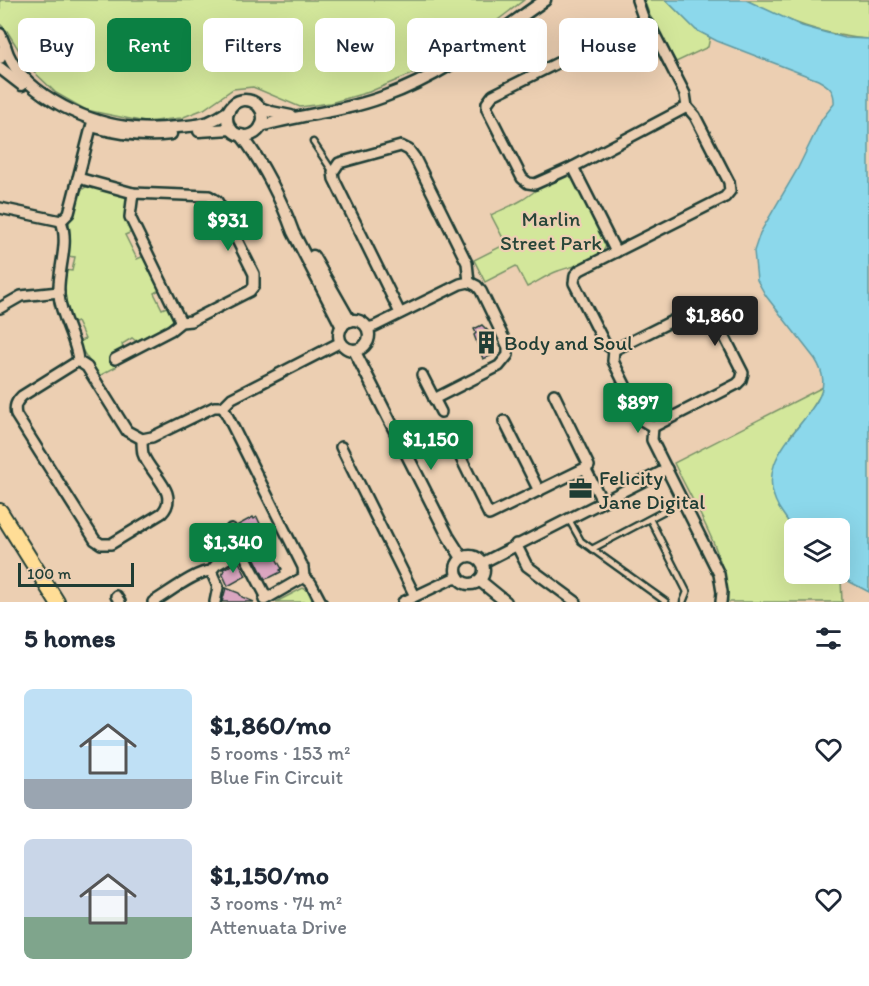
<!DOCTYPE html>
<meta charset="utf-8">
<style>
body{margin:0;font-family:Itim,sans-serif;background:#f2f2f3;color:#1f2937;height:100vh;display:flex;flex-direction:column;font-size:22px;white-space:nowrap}
*{box-sizing:border-box;margin:0}
p{font-size:20px;color:#747a83}
.icon{flex:none;width:33px;height:33px;fill:none;stroke:currentColor;stroke-width:2;stroke-linecap:round;stroke-linejoin:round}
.map{position:relative;height:602px;overflow:hidden}
.sheet{display:flex;flex-direction:column;background:#fff;flex:1}
.sheet>*{flex:none}
.banner{position:absolute;left:18px;top:18px;width:834px;height:54px;display:flex;gap:12px}
.buttons{position:absolute;left:784px;top:518px;display:grid;gap:12px}
.buttons a{display:grid;place-items:center;width:66px;height:66px;border-radius:9px;background:#fff;box-shadow:0 6px 24px #0002;font-size:30px}
.scale{position:absolute;left:18px;bottom:15px;width:116px;box-sizing:border-box;padding-left:6px;border:3px solid #1f3d34;border-top:0;font-size:16px;line-height:21px;white-space:nowrap;color:#1f3d34;-webkit-text-stroke:4px #eccfb2;paint-order:stroke}
.price{position:absolute;translate:-50% -51px;padding:0 14px;border-radius:6px;background:#0b8043;color:#fff;font-size:20px;line-height:39px;filter:drop-shadow(0 2px 3px #0008)}
.price::after{content:'';position:absolute;left:50%;top:36px;width:18px;height:14px;margin-left:-9px;background:inherit;clip-path:polygon(0 0,100% 0,50% 100%)}
.price.current{background:#222;color:#fff}
ul{padding:0;list-style:none}
li{display:flex;align-items:center;gap:18px;height:150px;padding:0 24px}
li span{display:grid;place-items:center;flex:none;width:168px;height:120px;border-radius:9px;color:#555}
li>.icon{margin-inline-start:auto}
span .icon{width:72px;height:72px;fill:#fffc;stroke-width:1}
li b{font-size:26px}
h2{display:flex;justify-content:space-between;align-items:center;height:72px;padding:0 24px;font-size:26px}
.pill{padding:0 21px;border-radius:9px;background:#fff;box-shadow:0 6px 24px #0002;font-size:21px;line-height:54px}
.pill.current{background:#0b8043;color:#fff}
.map>svg:first-child{display:block}
.green{fill:#d3e79b;stroke:#799268;stroke-width:1.5}
.water{fill:#8cd8eb;stroke:#609aa2;stroke-width:1.5}
.building{fill:#daa6c0;stroke:#1f3d34;stroke-width:1.5}
.lines{fill:none;stroke-linecap:round;stroke-linejoin:round}
.service-casing{stroke:#1f3d34;stroke-width:9}
.minor-casing{stroke:#1f3d34;stroke-width:14}
.tertiary-casing{stroke:#1f3d34;stroke-width:15}
.primary-casing{stroke:#1f3d34;stroke-width:18}
.service{stroke:#eccfb2;stroke-width:4.5}
.minor{stroke:#eccfb2;stroke-width:9}
.tertiary{stroke:#eccfb2;stroke-width:10}
.primary{stroke:#ffdd96;stroke-width:14}
.labels{text-anchor:middle;dominant-baseline:central;stroke-width:4.5;stroke-linejoin:round;paint-order:stroke}
.park-label{font-size:21px;fill:#284639;stroke:#eccfb2}
.poi-label{font-size:21px;fill:#1f3d34;stroke:#eccfb2;text-anchor:start}
</style>
<div class="map">
<svg width="869" height="602" viewBox="0 0 869 602">
<rect width="100%" height="100%" fill="#eccfb2"/>
<filter id="ink" filterUnits="userSpaceOnUse"><feTurbulence type="fractalNoise" baseFrequency=".0167" numOctaves="2"/><feDisplacementMap in="SourceGraphic" scale="12" xChannelSelector="R" yChannelSelector="G"/><feConvolveMatrix kernelMatrix="1 2 1 2 8 2 1 2 1" color-interpolation-filters="sRGB"/></filter>
<g filter="url(#ink)">
<g class="green">
<polygon points="0,0 524,0 486,29 450,53 414,73 369,92 330,103 300,107 253,87 233,89 204,109 181,118 145,122 86,110 56,93 30,68 7,31 0,24"/>
<polygon points="644,0 666,0 696,30 710,37 708,47 676,62 650,16"/>
<path d="M 746,0 L 869,0 L 869,39 C 824,36 786,21 746,0 Z"/>
<path d="M 568,175 L 573,178 L 606,244 C 605,261 571,266 558,271 C 547,275 537,282 527,287 L 516,266 L 485,282 L 474,260 L 506,244 L 491,215 C 501,210 512,206 522,200 C 537,191 550,177 568,175 Z"/>
<path d="M 89,185 L 123,193 L 126,197 L 126,218 L 132,232 L 125,235 L 137,259 L 144,256 L 161,289 L 154,293 L 162,309 L 169,306 L 174,319 L 171,325 L 136,341 L 132,338 L 122,344 L 123,349 L 111,355 L 116,367 L 99,376 C 92,364 84,355 78,342 L 85,339 L 77,322 L 71,324 C 66,307 62,288 64,270 L 72,271 L 75,257 L 66,256 L 70,235 L 69,221 L 74,214 L 80,191 Z"/>
<path d="M 823,387 L 821,394 L 808,415 L 790,436 L 778,506 L 795,531 L 795,573 L 833,573 L 841,579 L 842,602 L 728,602 C 727,555 694,505 674,463 Z"/>
<polygon points="303,588 308,591 313,602 276,602"/>
</g>
<path class="water" d="M 666,0 L 746,0 L 802,26 L 845,38 L 869,39 L 869,592 L 833,573 L 840,573 L 840,528 L 795,528 L 795,531 C 790,524 784,516 779,508 C 754,464 796,435 817,401 C 826,386 824,373 815,359 L 766,296 L 757,280 L 754,251 L 760,233 L 797,170 L 822,119 L 834,104 C 835,91 829,86 818,80 L 717,41 L 696,30 Z"/>
<g class="building">
<polygon points="482,325 489,332 496,345 492,347 495,354 483,359 474,335 476,333 474,329"/>
<polygon points="253,517 254,519 257,517 262,528 260,530 282,569 280,570 281,572 271,577 265,579 238,525"/>
<polygon points="239,562 246,576 228,586 222,573 224,571 223,569"/>
<polygon points="226,588 239,593 242,597 254,602 222,602"/>
</g>
<g class="lines">
<defs>
<g id="service">
<polyline points="313,142 333,172"/>
<polyline points="568,518 581,541 666,602"/>
<polyline points="650,519 687,592 683,602"/>
<polyline points="592,549 666,510"/>
</g>
<g id="minor">
<polyline points="637,0 644,20 652,29 685,94 687,107 695,116 729,182 730,191 725,197 580,270 575,275 574,283 605,344 614,350 613,361 643,421 653,427 652,440 719,574 722,592 721,602"/>
<polyline points="644,20 493,95 487,103 487,109 522,178 528,183 535,184 573,167 687,107"/>
<path d="M 93,120 L 69,213 L 61,221 C 70,245 57,270 59,295 C 61,319 77,340 78,361 L 87,367 L 127,431 L 142,439 L 152,437 L 214,407 L 223,407 L 232,398 L 341,342"/>
<polyline points="573,167 616,252"/>
<polyline points="78,178 133,193 209,196 217,201 220,206 254,274 254,286 250,291 191,321 181,322 171,330 115,359"/>
<polyline points="133,193 130,217 181,322"/>
<polyline points="0,208 61,221"/>
<polyline points="0,308 21,296 59,292"/>
<polyline points="367,328 375,326 460,284 469,282 467,263 415,158 409,150 401,146 339,163 333,172 334,179 400,313"/>
<polyline points="614,350 700,307 706,308 712,312 743,373 741,380 737,384 653,427"/>
<path d="M 78,361 L 22,396 C 16,402 14,406 16,415 L 95,540 L 101,544 L 111,544 L 162,513 C 181,493 149,473 143,454 C 142,449 142,444 142,439"/>
<polyline points="422,375 441,412"/>
<polyline points="434,399 499,366 508,355 508,347 481,291 477,286 469,282"/>
<polyline points="223,407 303,567 304,577 311,583 321,602"/>
<polyline points="504,421 539,491"/>
<polyline points="455,446 489,515 589,466 554,394"/>
<polyline points="341,447 415,596"/>
<polyline points="585,468 602,501"/>
<polyline points="231,529 267,598"/>
<polyline points="516,544 527,566 576,602"/>
<polyline points="482,563 667,469"/>
<polyline points="211,571 218,587 215,602"/>
<polyline points="116,596 120,602"/>
<polyline points="264,600 304,577"/>
<path d="M 153,602 C 167,594 196,571 211,571 L 216,565 L 242,550"/>
<polyline points="403,602 458,576"/>
</g>
<g id="tertiary">
<polyline points="0,34 5,46 0,58"/>
<path d="M 5,46 C 18,91 82,121 126,127 C 143,130 160,129 177,127 C 187,126 199,126 209,122 C 216,119 223,115 229,111"/>
<polyline points="0,68 22,85"/>
<circle cx="245" cy="118" r="18"/>
<polyline points="260,108 271,112 291,116"/>
<path d="M 261,126 C 302,114 343,112 383,97 C 443,76 493,36 545,0"/>
<path d="M 95,127 C 120,134 145,137 171,134"/>
<polyline points="199,131 231,129"/>
<path d="M 241,135 C 262,161 282,201 293,232 L 342,327"/>
<polyline points="313,256 350,321"/>
<circle cx="354" cy="335" r="15"/>
<polyline points="354,350 448,536 462,558"/>
<circle cx="470" cy="570" r="14"/>
<polyline points="479,580 506,602"/>
</g>
<polyline id="primary" points="0,511 57,602"/>
</defs>
<use href="#service" class="service-casing"/>
<use href="#minor" class="minor-casing"/>
<use href="#tertiary" class="tertiary-casing"/>
<use href="#primary" class="primary-casing"/>
<use href="#service" class="service"/>
<use href="#minor" class="minor"/>
<use href="#tertiary" class="tertiary"/>
<use href="#primary" class="primary"/>
</g>
</g>
<defs>
<symbol id="building-bare" viewBox="-9 -9 18 18"><path d="M-4-6H4V6H1V3H-1V6H-4ZM-2.5-4.3h1.7v1.8h-1.7ZM.8-4.3h1.7v1.8H.8ZM-2.5-1h1.7V.8h-1.7ZM.8-1h1.7V.8H.8Z" fill="#1f3d34" stroke="#eccfb2" stroke-width="2.5" paint-order="stroke"/></symbol>
<symbol id="office-bare" viewBox="-9 -9 18 18"><path d="M-6-3h4V-5.5h4V-3h4V5H-6ZM-1-4.5V-3h2v-1.5ZM-6 0V1H6V0Z" fill="#1f3d34" stroke="#eccfb2" stroke-width="2.5" paint-order="stroke"/></symbol>
</defs>
<g fill-rule="evenodd">
<use href="#building-bare" x="470" y="326" width="33" height="33"/>
<use href="#office-bare" x="564" y="472" width="33" height="33"/>
</g>
<g class="labels">
<g class="park-label">
<text x="551" y="218">Marlin<tspan x="551" dy="24">Street Park</tspan></text>
</g>
<g class="poi-label">
<text x="504" y="342">Body and Soul</text>
<text x="599" y="477">Felicity<tspan x="599" dy="24">Jane Digital</tspan></text>
</g>
</g>
</svg>
<div class="buttons">
<a><svg class="icon" aria-label="layers" viewBox="0 0 24 24"><path d="M12 4l9 5-9 5-9-5zM3 14l9 5 9-5"/></svg></a>
</div>
<div class="scale">100 m</div>
<b class="price" style="left:228px;top:252px">$931</b>
<b class="price current" style="left:715px;top:347px">$1,860</b>
<b class="price" style="left:638px;top:434px">$897</b>
<b class="price" style="left:431px;top:471px">$1,150</b>
<b class="price" style="left:233px;top:574px">$1,340</b>
<div class="banner">
<a class="pill">Buy</a>
<a class="pill current">Rent</a>
<a class="pill">Filters</a>
<a class="pill">New</a>
<a class="pill">Apartment</a>
<a class="pill">House</a>
</div>
</div>
<section class="sheet">
<h2>5 homes<svg class="icon" aria-label="filters" viewBox="0 0 24 24"><path d="M4 7h16M4 17h16"/><circle cx="9" cy="7" r="2"/><circle cx="15" cy="17" r="2"/></svg></h2>
<ul>
<li><span style="background:linear-gradient(#bfe0f5 75%,#9aa5b1 0)"><svg class="icon" aria-label="home" viewBox="0 0 24 24"><path d="M3 11l9-7 9 7M6 9v11h12V9"/></svg></span><div><b>$1,860/mo</b><p>5 rooms · 153 m²</p><p>Blue Fin Circuit</p></div><svg class="icon" aria-label="heart" viewBox="0 0 24 24"><path d="M12 20l-8-8c-3-5 5-10 8-4 3-6 11-1 8 4z"/></svg></li>
<li><span style="background:linear-gradient(#c9d6e8 65%,#7fa58c 0)"><svg class="icon" aria-label="home" viewBox="0 0 24 24"><path d="M3 11l9-7 9 7M6 9v11h12V9"/></svg></span><div><b>$1,150/mo</b><p>3 rooms · 74 m²</p><p>Attenuata Drive</p></div><svg class="icon" aria-label="heart" viewBox="0 0 24 24"><path d="M12 20l-8-8c-3-5 5-10 8-4 3-6 11-1 8 4z"/></svg></li>
</ul>
</section>
